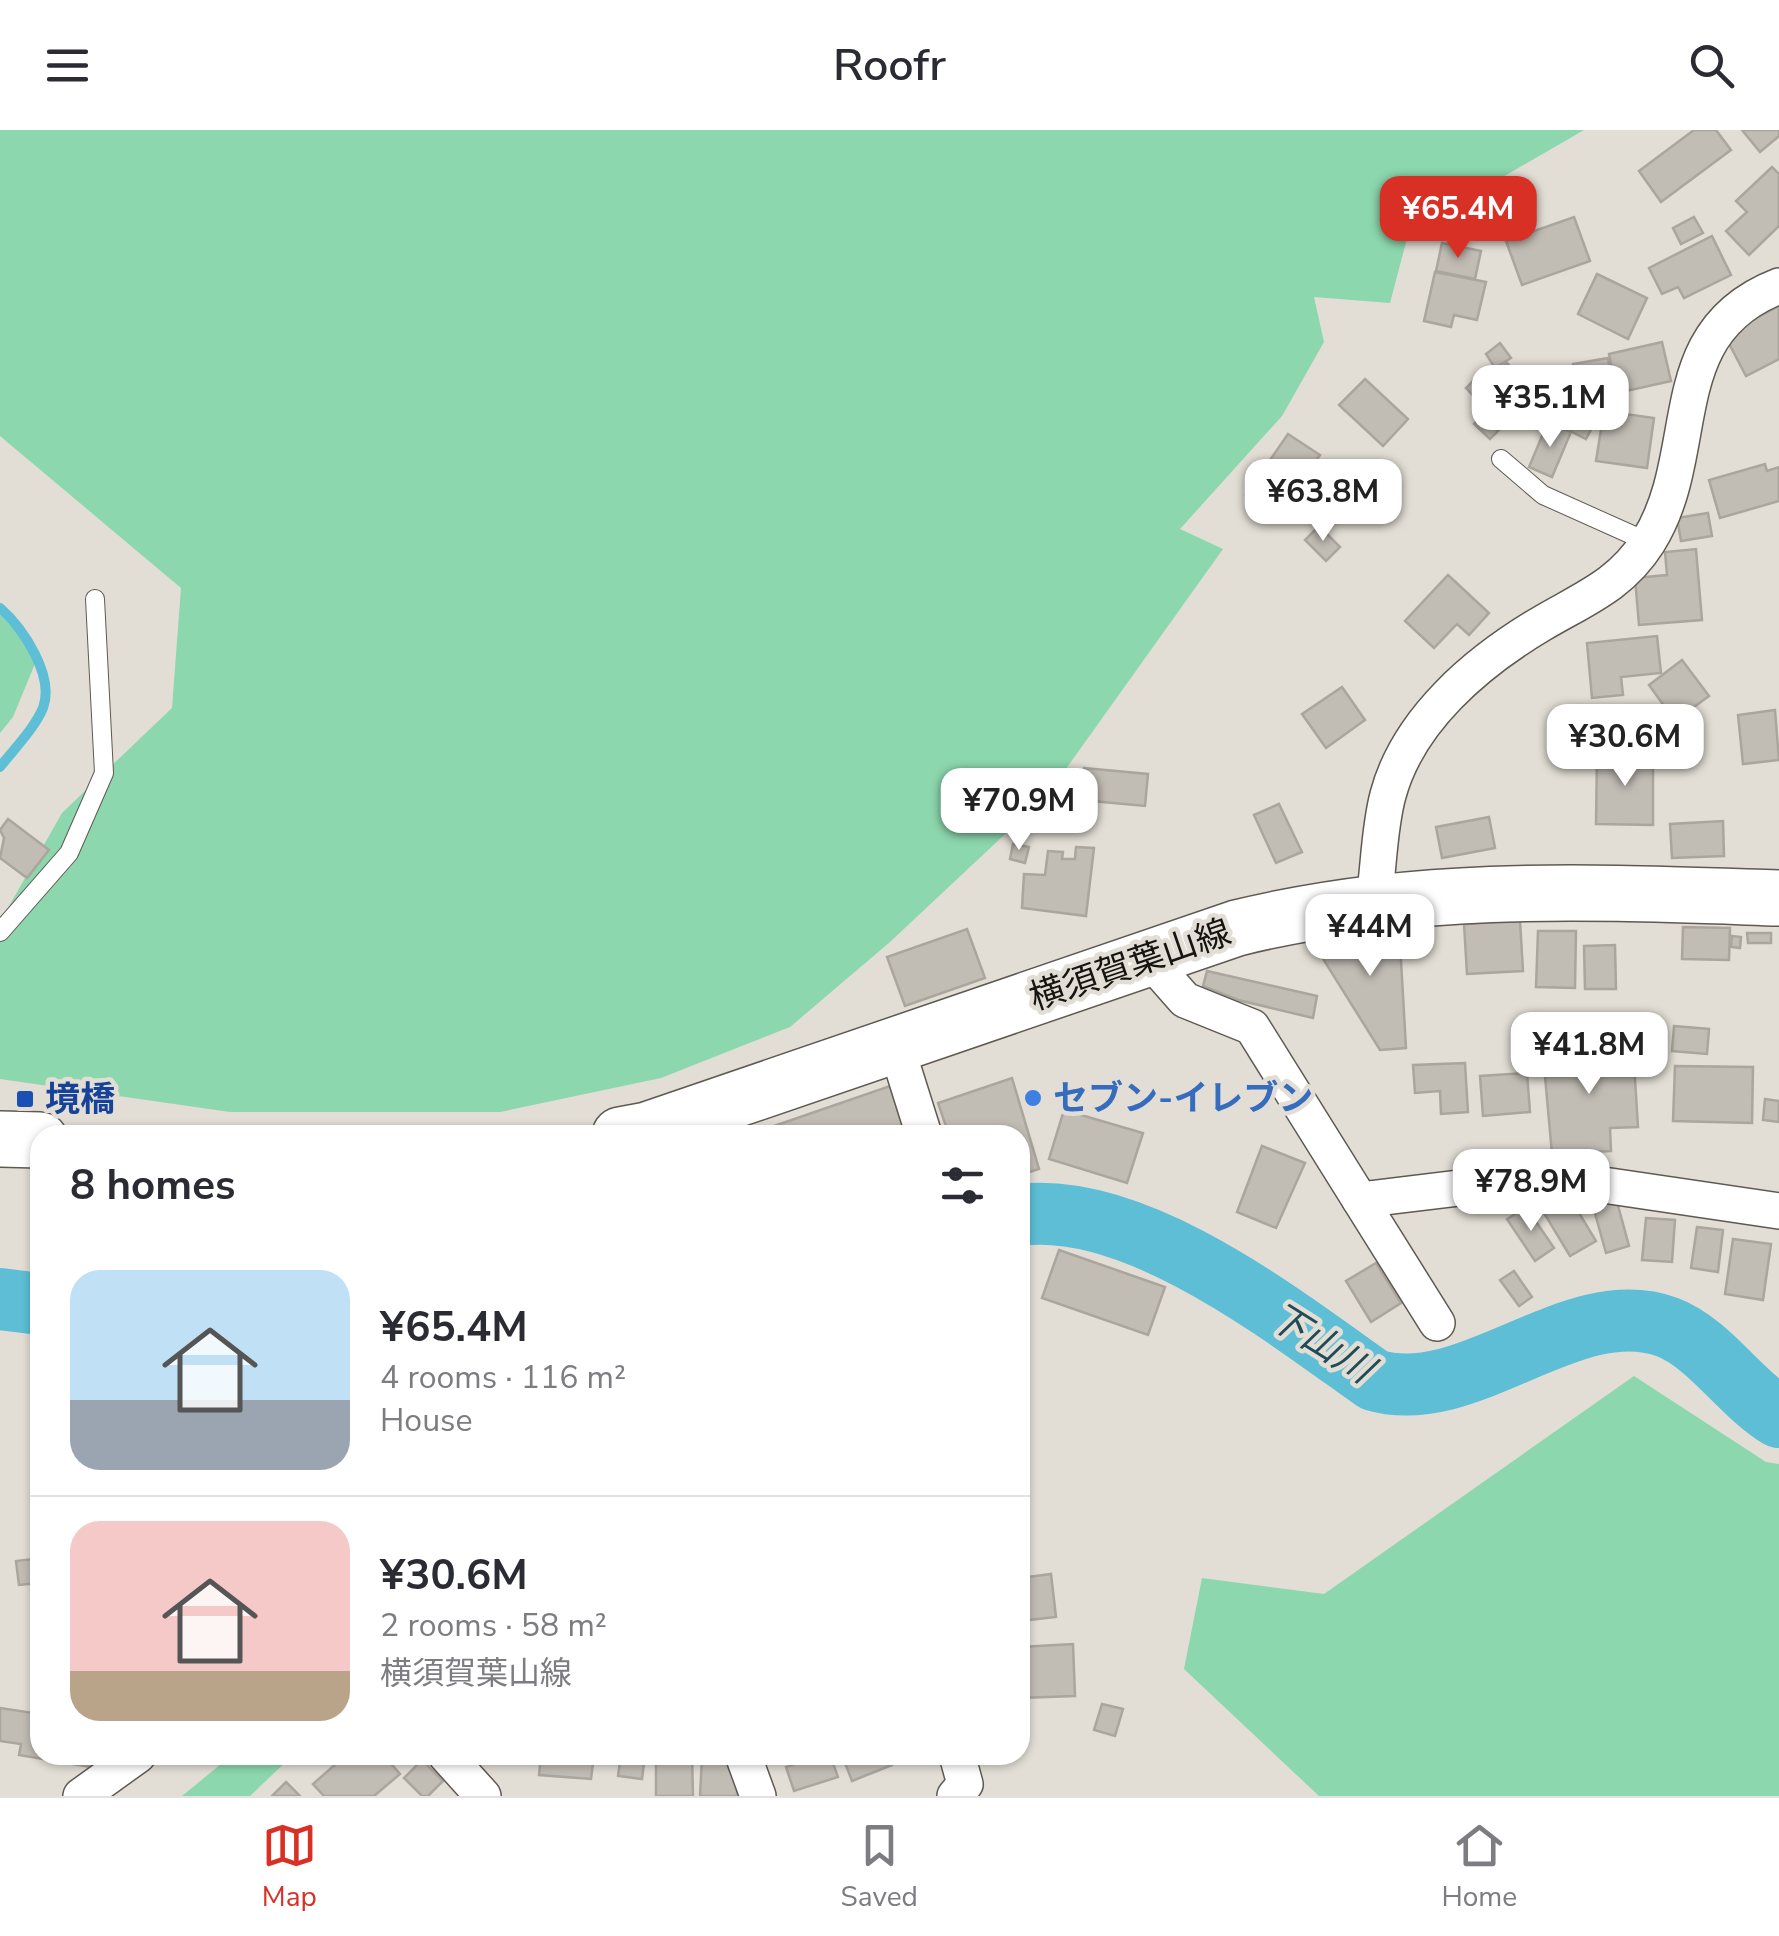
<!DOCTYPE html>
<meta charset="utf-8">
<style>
body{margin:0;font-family:"Nunito Sans","Noto Sans JP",sans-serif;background:#f2f2f3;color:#2b2b33;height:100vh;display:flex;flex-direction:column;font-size:38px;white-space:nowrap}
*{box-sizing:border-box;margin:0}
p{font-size:32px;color:#7c7c81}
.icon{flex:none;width:55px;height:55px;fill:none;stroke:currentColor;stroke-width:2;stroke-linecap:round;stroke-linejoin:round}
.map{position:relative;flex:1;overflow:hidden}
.sheet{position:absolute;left:30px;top:995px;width:1000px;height:640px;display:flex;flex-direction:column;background:#fff;border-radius:30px;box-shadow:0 2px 8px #0004}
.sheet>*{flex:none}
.price{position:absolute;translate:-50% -85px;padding:0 22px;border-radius:20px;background:#fff;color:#222;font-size:32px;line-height:65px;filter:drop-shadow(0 2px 5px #0008)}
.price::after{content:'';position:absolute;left:50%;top:60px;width:30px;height:22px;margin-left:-15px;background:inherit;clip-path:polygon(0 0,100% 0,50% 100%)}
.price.current{background:#d93025;color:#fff}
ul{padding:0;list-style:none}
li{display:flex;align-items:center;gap:30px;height:250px;padding:0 40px}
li+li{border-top:2px solid #e1e1e2}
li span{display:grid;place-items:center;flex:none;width:280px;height:200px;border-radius:30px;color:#555}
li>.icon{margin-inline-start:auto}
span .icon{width:120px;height:120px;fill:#fffc;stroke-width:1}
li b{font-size:42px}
h2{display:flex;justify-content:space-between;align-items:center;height:120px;padding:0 40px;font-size:42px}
header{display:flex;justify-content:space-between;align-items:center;height:130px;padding:0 40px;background:#fff;font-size:45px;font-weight:600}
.tabs{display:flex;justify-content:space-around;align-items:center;height:140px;border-top:2px solid #e1e1e2;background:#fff;font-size:28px;color:#7c7c81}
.tabs a{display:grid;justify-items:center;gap:5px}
.tabs .current{color:#d93025}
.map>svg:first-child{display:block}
.green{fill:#8cd7ad}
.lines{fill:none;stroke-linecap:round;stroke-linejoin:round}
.stream{stroke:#5dbed5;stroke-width:10}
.river{stroke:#5dbed5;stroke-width:62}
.building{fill:#c1bcb4;stroke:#aaa69e;stroke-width:2.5}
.lane-casing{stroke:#5e5a52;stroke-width:20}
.street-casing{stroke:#5e5a52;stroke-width:38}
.primary-casing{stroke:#5e5a52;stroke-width:58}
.lane{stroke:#fff;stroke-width:18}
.street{stroke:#fff;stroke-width:35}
.primary{stroke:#fff;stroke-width:55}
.shop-dot{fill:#3f7fe0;stroke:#e2ded5;stroke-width:4}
.transit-dot{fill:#1a4fb4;stroke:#e2ded5;stroke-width:4}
.labels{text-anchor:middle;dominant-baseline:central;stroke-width:9;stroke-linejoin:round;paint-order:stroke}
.street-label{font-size:35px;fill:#161411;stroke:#e2ded5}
.shop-label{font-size:35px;font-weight:bold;fill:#366cbe;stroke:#e2ded5;text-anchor:start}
.transit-label{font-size:35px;font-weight:bold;fill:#164399;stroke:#e2ded5;text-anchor:start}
.water-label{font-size:38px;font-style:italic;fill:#214c57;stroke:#e2ded5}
</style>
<header><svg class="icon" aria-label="menu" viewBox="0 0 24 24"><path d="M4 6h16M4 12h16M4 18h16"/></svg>Roofr<svg class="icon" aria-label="search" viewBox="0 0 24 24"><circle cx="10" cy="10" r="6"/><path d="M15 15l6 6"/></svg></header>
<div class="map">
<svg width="1779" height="1666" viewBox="0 0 1779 1666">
<rect width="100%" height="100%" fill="#e2ded5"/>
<g class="green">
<polygon points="0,0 1584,0 1409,101 1390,173 1314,167 1324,212 1282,286 1180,399 1223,419 1048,664 890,812 790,897 661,948 500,982 230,982 0,949 0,792 62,683 172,578 181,458 0,306"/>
<polygon points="0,485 39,524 13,587 0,603"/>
<polygon points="1634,1246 1766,1332 1779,1334 1779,1666 1319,1666 1184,1539 1202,1448 1324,1464"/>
<polygon points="232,1625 293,1625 250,1666 182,1666"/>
</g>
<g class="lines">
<path class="stream" d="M 0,478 C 23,498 55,546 43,578 C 34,599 14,619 0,637"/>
<g class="river">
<path d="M 1020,1085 C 1137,1071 1282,1185 1374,1250 C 1469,1279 1572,1162 1667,1197 C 1708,1212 1741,1264 1779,1287"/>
<polyline points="0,1169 40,1174"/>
</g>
</g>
<g class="building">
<polygon points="1694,0 1716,0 1731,20 1661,72 1639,41"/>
<polygon points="1742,0 1779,0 1779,6 1760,22"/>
<polygon points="1772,37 1779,44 1779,96 1749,125 1726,101 1747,82 1736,71"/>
<polygon points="1574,87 1590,131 1522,155 1506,111"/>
<polygon points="1694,87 1703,103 1681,114 1673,98"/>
<polygon points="1712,106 1731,145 1684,168 1678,157 1662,164 1649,138"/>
<polygon points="1442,113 1481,121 1475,149 1436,141"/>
<polygon points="1435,142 1486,152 1477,190 1454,185 1451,197 1424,191"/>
<polygon points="1597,144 1647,168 1628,209 1578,184"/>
<polygon points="1779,176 1779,229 1746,246 1724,204"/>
<polygon points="1662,212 1671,251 1617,263 1609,224"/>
<polygon points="1500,213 1511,228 1495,238 1486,224"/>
<polygon points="1608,228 1612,254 1577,260 1573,234"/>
<polygon points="1507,233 1518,245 1507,255 1496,243"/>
<polygon points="1478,246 1498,267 1486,279 1466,258"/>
<polygon points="1365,249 1408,289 1383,316 1339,275"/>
<polygon points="1521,253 1532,269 1516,281 1504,266"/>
<polygon points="1563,257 1603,277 1586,309 1547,289"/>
<polygon points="1604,281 1654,288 1647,338 1596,331"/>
<polygon points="1483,284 1500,299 1490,309 1474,294"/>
<polygon points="1548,292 1571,302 1552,347 1529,337"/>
<polygon points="1288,304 1320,325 1277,387 1246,365"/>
<polygon points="1765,334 1767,341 1779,337 1779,371 1720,388 1709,350"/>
<polygon points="1708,383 1712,406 1681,411 1677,388"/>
<polygon points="1319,396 1340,417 1326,431 1305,410"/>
<polygon points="1696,419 1702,490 1639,495 1635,448 1667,445 1665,422"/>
<polygon points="1448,445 1489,483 1469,505 1457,494 1434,518 1405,491"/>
<polygon points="1657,506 1661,543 1621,547 1623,565 1592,568 1587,513"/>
<polygon points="1682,530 1709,566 1675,591 1649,555"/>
<polygon points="1342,557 1365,590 1326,618 1302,584"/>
<polygon points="1775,580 1779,630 1743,634 1738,585"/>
<polygon points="1597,624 1653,624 1653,695 1596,694"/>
<polygon points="1084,638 1148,644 1145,676 1081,670"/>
<polygon points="1279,674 1302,722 1276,733 1254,685"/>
<polygon points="1489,687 1495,718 1442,728 1436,697"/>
<polygon points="8,689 49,720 27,748 0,728 4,708 0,700"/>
<polygon points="1723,691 1724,726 1672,728 1670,694"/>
<polygon points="1013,714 1029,717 1025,733 1010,729"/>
<polygon points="1076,717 1094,718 1086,786 1022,778 1024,744 1045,745 1048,721 1063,722 1062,729 1075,729"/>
<polygon points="1520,790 1523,841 1467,844 1464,794"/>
<polygon points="1399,795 1406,918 1380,920 1310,808"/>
<polygon points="1683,797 1730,798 1729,830 1682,829"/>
<polygon points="967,799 985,848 905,876 887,827"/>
<polygon points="1538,801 1576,801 1575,858 1536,857"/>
<polygon points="1747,803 1771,803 1771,813 1748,813"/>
<polygon points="1732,806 1741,807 1740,818 1731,817"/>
<polygon points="1615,815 1616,859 1585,859 1584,816"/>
<polygon points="1207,841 1317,866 1313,888 1238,870 1203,856"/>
<polygon points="1674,896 1709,899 1707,924 1672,921"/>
<polygon points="1592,917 1592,920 1633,917 1638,997 1610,998 1611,1021 1552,1024 1543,924"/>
<polygon points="1465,933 1468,982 1441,984 1440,961 1415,963 1413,935"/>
<polygon points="1675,936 1753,937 1752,993 1673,991"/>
<polygon points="1527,943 1530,982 1483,986 1480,946"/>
<polygon points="1012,948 1039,1039 1020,1045 1020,1005 949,1005 938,973"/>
<polygon points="890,956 907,1005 748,1005"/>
<polygon points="1765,969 1779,971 1779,992 1763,990"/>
<polygon points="1064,980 1143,1003 1127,1053 1049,1029"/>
<polygon points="1262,1016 1305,1033 1276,1098 1237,1082"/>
<polygon points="1570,1068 1596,1111 1570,1126 1544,1083"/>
<polygon points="1616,1068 1629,1116 1606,1123 1591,1069"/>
<polygon points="1526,1077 1554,1118 1535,1131 1507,1089"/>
<polygon points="1646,1088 1675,1090 1672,1132 1642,1130"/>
<polygon points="1697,1097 1723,1100 1718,1142 1691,1138"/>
<polygon points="1733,1109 1771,1114 1763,1170 1725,1164"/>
<polygon points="1059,1120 1165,1157 1148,1205 1042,1168"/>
<polygon points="1376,1133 1401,1173 1371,1192 1346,1151"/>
<polygon points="1514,1141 1532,1167 1519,1176 1500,1150"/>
<polygon points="40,1418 40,1453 19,1455 16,1431 34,1429 33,1419"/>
<polygon points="1051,1444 1056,1487 1020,1491 1020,1448"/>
<polygon points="1073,1514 1075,1566 1020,1568 1020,1517"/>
<polygon points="1102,1574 1123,1579 1115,1606 1094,1600"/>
<polygon points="0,1578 40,1584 40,1625 93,1625 91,1637 19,1625 21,1614 0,1611"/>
<polygon points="346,1625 383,1625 400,1644 374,1666 324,1666 313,1654"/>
<polygon points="541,1625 594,1625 591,1649 539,1645"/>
<polygon points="621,1625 645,1625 642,1649 618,1646"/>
<polygon points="656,1625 692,1625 693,1666 656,1666"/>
<polygon points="822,1625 830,1625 838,1647 794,1661 786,1637"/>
<polygon points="842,1625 888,1625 892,1635 852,1651"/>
<polygon points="702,1627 738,1628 737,1666 700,1666"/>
<polygon points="422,1630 443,1651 428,1666 422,1666 404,1648"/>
<polygon points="286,1652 300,1666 272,1666"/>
</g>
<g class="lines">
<defs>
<g id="lane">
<polyline points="1501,329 1543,365 1648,412"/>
<polyline points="0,802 69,723 104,643 95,469"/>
</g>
<g id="street">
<path d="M 1374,770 C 1379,736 1379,698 1388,665 C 1408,590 1477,532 1541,494 C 1583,469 1620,456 1648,412 C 1705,322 1658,203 1779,156"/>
<polyline points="1148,828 1185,870 1252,897 1360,1070 1549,1047 1779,1081"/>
<polyline points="896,916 924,1005"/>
<polyline points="1360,1070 1437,1193"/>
<polyline points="446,1625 483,1666"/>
<polyline points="743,1625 758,1666"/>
<polyline points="81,1666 138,1625"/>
<polyline points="955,1666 965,1654 957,1625"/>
</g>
<g id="primary">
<path d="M 620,1005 L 647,1000 L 1237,798 C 1419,753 1593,762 1779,768"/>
<polyline points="0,1009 40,1010"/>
</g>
</defs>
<use href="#lane" class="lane-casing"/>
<use href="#street" class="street-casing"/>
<use href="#primary" class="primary-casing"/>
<use href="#lane" class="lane"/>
<use href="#street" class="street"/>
<use href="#primary" class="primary"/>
</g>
<circle class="shop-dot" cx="1033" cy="968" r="10"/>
<rect class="transit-dot" x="15" y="959" width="20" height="20" rx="5"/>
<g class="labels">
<g class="street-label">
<text transform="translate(1130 835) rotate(-19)">横須賀葉山線</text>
</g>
<g class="shop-label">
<text x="1053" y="968">セブン-イレブン</text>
</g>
<g class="transit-label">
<text x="45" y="969">境橋</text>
</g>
<g class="water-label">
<text transform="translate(1321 1213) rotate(32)">下山川</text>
</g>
</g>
</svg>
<b class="price current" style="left:1458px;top:131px">¥65.4M</b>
<b class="price" style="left:1550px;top:320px">¥35.1M</b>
<b class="price" style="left:1323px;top:414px">¥63.8M</b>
<b class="price" style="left:1625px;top:659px">¥30.6M</b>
<b class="price" style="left:1019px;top:723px">¥70.9M</b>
<b class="price" style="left:1370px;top:849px">¥44M</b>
<b class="price" style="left:1589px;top:967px">¥41.8M</b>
<b class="price" style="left:1531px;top:1104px">¥78.9M</b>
<section class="sheet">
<h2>8 homes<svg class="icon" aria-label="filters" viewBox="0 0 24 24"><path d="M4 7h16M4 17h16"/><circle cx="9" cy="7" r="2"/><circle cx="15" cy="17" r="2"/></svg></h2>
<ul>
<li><span style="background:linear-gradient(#bfe0f5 65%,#9aa5b1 0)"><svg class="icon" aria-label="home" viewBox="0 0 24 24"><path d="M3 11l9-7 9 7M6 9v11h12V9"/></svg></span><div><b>¥65.4M</b><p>4 rooms · 116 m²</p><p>House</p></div></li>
<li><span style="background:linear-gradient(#f6c9c9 75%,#b9a48a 0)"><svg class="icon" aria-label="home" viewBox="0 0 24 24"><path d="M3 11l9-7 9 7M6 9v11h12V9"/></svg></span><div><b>¥30.6M</b><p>2 rooms · 58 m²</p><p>横須賀葉山線</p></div></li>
</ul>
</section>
</div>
<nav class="tabs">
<a class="current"><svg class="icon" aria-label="map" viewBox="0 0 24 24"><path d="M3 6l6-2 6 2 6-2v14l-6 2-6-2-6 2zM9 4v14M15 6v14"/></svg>Map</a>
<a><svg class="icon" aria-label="saved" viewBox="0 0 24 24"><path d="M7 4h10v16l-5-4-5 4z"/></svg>Saved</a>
<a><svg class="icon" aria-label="home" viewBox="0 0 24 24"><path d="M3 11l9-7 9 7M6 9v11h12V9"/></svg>Home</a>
</nav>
